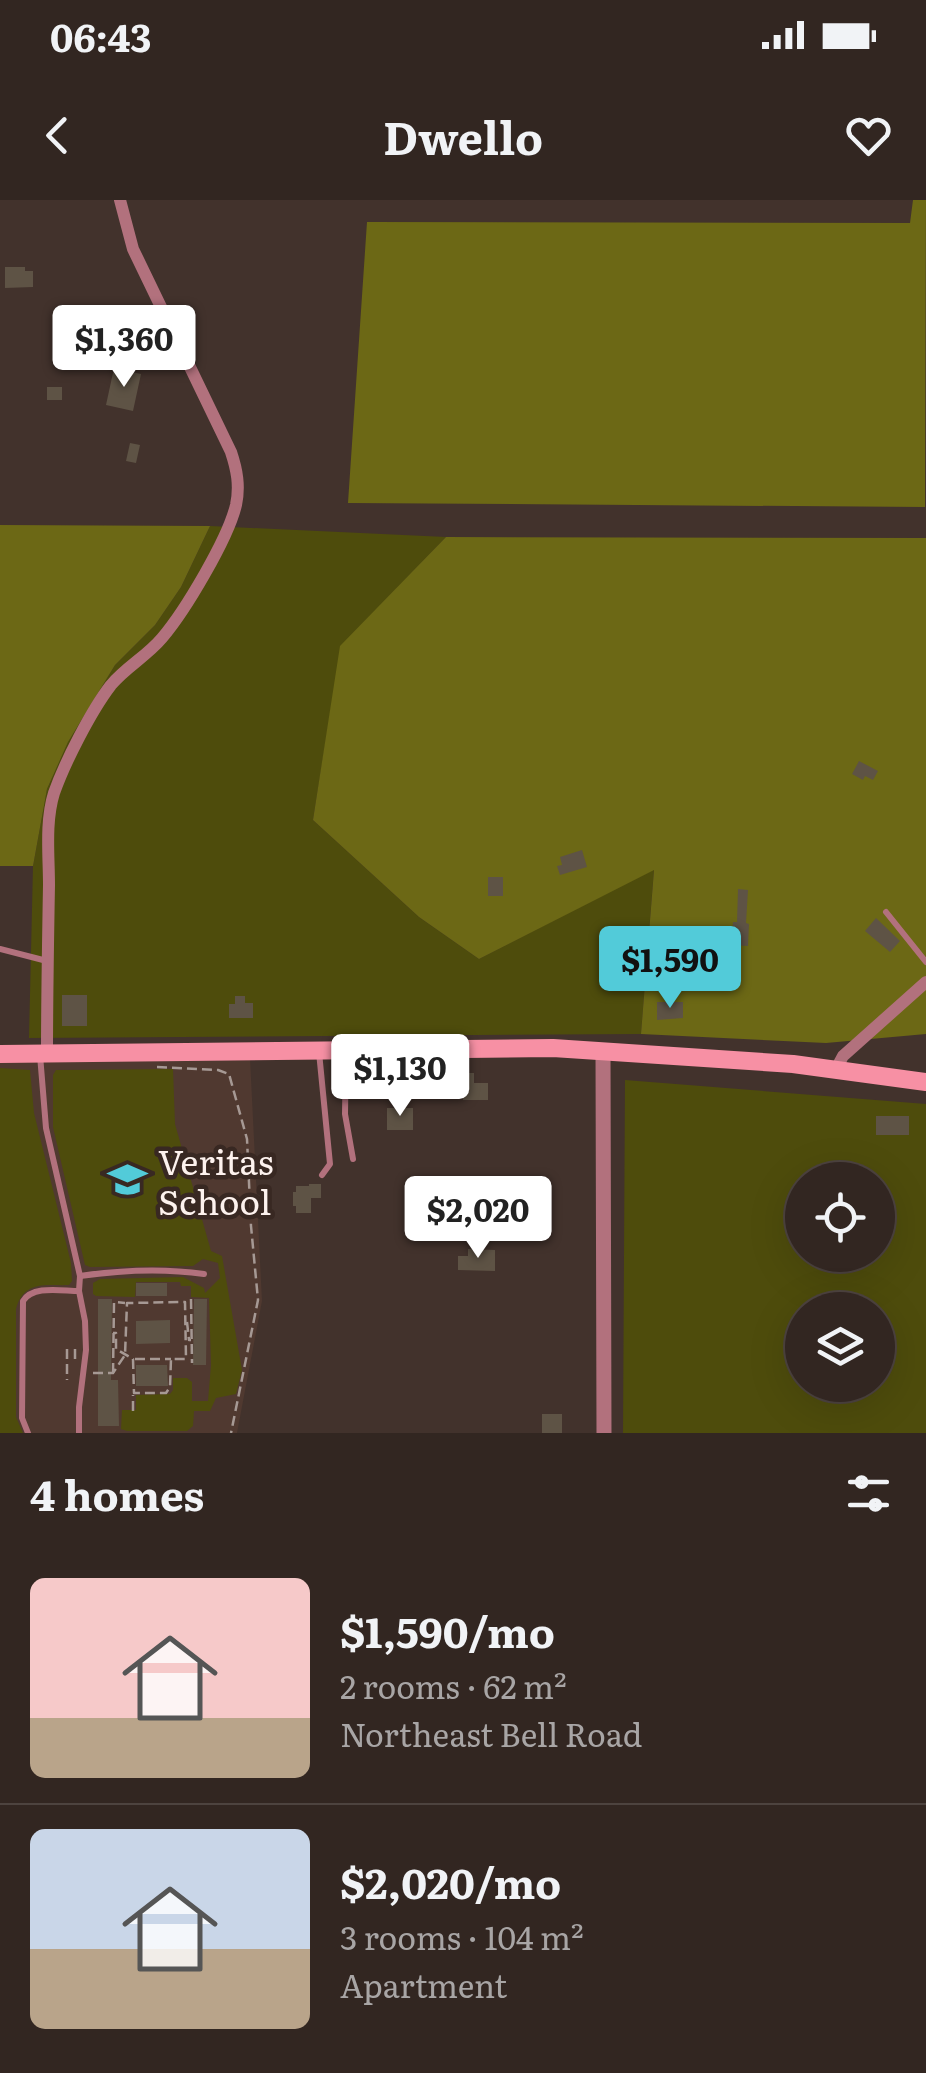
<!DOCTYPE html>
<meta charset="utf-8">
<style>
body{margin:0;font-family:Literata,serif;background:#3a2e2a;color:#f1f3f6;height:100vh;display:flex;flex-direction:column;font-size:38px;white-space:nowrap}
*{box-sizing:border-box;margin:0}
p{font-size:32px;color:#a8a5a5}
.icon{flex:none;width:55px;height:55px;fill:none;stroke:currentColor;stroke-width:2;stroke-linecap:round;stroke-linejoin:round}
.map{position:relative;height:1233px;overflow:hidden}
.sheet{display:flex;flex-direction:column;background:#322621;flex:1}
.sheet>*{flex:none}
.controls{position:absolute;left:785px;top:962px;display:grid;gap:20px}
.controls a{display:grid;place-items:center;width:110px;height:110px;border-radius:50%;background:#322621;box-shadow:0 10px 40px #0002,0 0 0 2px #4d433f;font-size:50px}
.price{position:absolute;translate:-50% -85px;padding:0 22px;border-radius:10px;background:#fff;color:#222;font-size:32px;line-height:65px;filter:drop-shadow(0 2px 5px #0008)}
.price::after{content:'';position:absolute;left:50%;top:60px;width:30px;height:22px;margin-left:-15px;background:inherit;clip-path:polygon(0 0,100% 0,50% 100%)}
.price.current{background:#52cbd9;color:#111}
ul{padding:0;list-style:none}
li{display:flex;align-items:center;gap:30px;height:250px;padding:0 30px}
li+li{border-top:2px solid #4d433f}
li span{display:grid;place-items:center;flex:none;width:280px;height:200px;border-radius:15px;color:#555}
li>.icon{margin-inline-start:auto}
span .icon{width:120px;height:120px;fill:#fffc;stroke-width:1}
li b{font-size:42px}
h2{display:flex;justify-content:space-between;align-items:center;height:120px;padding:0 30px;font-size:42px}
.status{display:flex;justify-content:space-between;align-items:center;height:70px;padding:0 50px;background:#322621;direction:ltr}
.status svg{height:28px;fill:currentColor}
header{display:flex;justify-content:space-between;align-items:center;height:130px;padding:0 30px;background:#322621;font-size:45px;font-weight:700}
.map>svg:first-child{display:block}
.built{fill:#503930}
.green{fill:#4e4c0c;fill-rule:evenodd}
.forest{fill:#6c6815}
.building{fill:#5e5345}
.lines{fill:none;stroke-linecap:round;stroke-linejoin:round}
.path{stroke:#a69994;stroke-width:2.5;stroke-dasharray:10 5;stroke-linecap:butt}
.service{stroke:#b2717d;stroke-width:6}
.minor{stroke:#b2717d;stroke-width:12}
.tertiary{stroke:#b2717d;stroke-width:15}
.secondary{stroke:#f790a4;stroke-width:18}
.labels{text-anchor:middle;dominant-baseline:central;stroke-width:9;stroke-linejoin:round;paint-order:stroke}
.poi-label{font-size:35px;fill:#fdf2ee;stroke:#382822;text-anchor:start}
</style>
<div class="status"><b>06:43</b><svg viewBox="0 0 49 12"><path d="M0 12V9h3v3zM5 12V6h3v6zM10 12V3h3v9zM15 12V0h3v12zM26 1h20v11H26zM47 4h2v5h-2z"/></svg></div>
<header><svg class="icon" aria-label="back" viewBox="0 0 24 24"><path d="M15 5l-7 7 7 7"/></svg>Dwello<svg class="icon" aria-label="heart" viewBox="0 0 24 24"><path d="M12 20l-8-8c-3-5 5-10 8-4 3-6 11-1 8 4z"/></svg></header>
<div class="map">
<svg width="926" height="1233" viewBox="0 0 926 1233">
<rect width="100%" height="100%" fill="#42322c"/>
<polygon class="built" points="250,858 262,1101 237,1233 0,1233 0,859"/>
<g class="green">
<polygon points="210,326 446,337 341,446 313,620 419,717 479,759 654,669 641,834 29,838 33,666 47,589 68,542 115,465 155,425 181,387"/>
<path d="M 0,868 L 30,870 L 34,913 L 71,1063 L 72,1081 L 69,1085 C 46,1086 24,1080 16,1109 L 16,1217 L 23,1233 L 0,1233 Z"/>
<polygon points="173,869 175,924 211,1051 222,1056 242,1170 236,1194 216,1198 210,1211 194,1211 193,1226 187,1231 127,1231 121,1229 122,1210 136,1210 136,1195 170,1194 173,1190 173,1178 187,1178 192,1182 192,1201 208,1201 211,1165 209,1098 191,1097 191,1086 181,1086 180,1082 136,1082 135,1097 96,1096 93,1094 93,1083 100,1079 183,1077 204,1088 205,1093 220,1078 218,1063 203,1059 193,1066 90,1067 85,1065 53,927 53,875 56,870"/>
<path d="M 625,880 L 926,904 L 926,1233 L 623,1233 ZM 802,980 L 878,980 L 878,1055 L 802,1055 ZM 802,1110 L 878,1110 L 878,1185 L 802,1185 Z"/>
</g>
<g class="forest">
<polygon points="913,0 926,0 925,307 348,303 367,22 910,23"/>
<polygon points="0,325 210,326 181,387 155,425 115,465 68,542 47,589 33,666 0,666"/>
<polygon points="446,337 926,338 926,834 826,843 641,834 654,670 479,759 419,717 313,620 340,446"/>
</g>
<g class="building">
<polygon points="5,67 25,67 25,71 33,71 33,87 5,88"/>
<polygon points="114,168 141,174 133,211 106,205"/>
<rect x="47" y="187" width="15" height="13"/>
<polygon points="130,243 140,245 136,263 126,261"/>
<polygon points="859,561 878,571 873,580 865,576 863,580 852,574"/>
<polygon points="582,650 587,667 560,675 557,666 562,665 560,657"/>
<rect x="488" y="677" width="15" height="19"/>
<polygon points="738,689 748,690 746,723 749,724 748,746 731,745 733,722 737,722"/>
<polygon points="876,718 900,741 890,752 865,731"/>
<rect x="62" y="795" width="25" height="31"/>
<polygon points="235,796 245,796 245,803 253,803 253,818 229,818 229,804 235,804"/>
<polygon points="657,802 683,802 683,818 657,820"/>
<polygon points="463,873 474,873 474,883 488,883 488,900 463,900"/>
<polygon points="352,879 388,879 388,892 371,892 371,899 352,899"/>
<rect x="387" y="908" width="26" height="22"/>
<rect x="876" y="916" width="33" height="19"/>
<polygon points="309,984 321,984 321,998 311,998 311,1013 296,1013 296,1006 293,1006 293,992 296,992 296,986 309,986"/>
<rect x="501" y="1019" width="25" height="13"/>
<polygon points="468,1049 495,1050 495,1071 458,1070 458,1056 468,1056"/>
<rect x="136" y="1083" width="31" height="13"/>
<polygon points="98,1099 112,1099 111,1180 118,1180 119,1226 98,1226"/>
<polygon points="194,1099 207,1099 206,1165 193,1165"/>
<polygon points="170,1120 170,1143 136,1144 136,1121"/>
<polygon points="136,1165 167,1165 168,1186 136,1186"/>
<rect x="542" y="1214" width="20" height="19"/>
</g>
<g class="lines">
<g class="path">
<polyline points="157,867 218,870 229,874 247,939 251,1026 258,1100 231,1233"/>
<polyline points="191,1099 192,1163"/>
<polyline points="187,1122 189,1140 191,1140"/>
<polyline points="67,1149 67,1180"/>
<polyline points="75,1149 75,1163"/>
<polyline points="135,1159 171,1159"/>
<polyline points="93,1173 113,1173 125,1155 127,1103 185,1102 186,1159 171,1159 170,1187 166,1193 134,1193 133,1159 116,1149 116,1133 113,1133"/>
<polyline points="113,1173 114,1102 125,1103"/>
<polyline points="133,1211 133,1195"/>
</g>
<g class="service">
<polyline points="886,712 926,762"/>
<polyline points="0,749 47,761"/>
<polyline points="346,851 345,914 353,959"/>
<polyline points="319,852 330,964 322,975"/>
<polyline points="40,855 46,928 80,1076 79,1091 85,1121 86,1150 79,1207 79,1233"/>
<path d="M 80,1076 C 121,1070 163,1068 204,1074"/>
<path d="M 28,1233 L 22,1218 L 23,1101 C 33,1085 61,1091 79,1091"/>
</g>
<g class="minor">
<path d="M 47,854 C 47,798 48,741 49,685 C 49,656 45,622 54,593 C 65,562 91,511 111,485 C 126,467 147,456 162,438 C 185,411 228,339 236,305 C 240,286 237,270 231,252 L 133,49 L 120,0"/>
<polyline points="836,869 843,856 926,782"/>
</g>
<polyline class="tertiary" points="603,851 604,1233"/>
<polyline class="secondary" points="0,854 553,848 793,864 926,882"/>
</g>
<defs>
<symbol id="school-bare" viewBox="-9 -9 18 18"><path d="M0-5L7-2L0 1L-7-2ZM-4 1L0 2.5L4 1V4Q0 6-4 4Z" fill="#52cbd9" stroke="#382822" stroke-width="2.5" paint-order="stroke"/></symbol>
</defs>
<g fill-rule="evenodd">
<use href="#school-bare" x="100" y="952" width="55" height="55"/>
</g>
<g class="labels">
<g class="poi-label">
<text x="158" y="960">Veritas<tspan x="158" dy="40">School</tspan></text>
</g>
</g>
</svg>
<div class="controls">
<a><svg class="icon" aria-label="locate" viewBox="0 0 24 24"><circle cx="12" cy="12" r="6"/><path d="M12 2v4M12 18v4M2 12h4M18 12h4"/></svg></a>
<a><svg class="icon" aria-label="layers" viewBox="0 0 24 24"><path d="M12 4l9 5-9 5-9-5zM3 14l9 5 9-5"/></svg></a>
</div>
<b class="price" style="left:124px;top:190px">$1,360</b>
<b class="price current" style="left:670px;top:811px">$1,590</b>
<b class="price" style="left:400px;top:919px">$1,130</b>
<b class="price" style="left:478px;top:1061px">$2,020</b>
</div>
<section class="sheet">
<h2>4 homes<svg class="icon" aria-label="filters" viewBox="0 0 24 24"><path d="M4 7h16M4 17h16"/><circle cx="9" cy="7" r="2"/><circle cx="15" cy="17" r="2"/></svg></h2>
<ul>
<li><span style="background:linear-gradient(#f6c9c9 70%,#b9a48a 0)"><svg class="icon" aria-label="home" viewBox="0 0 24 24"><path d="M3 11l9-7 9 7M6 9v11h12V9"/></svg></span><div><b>$1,590/mo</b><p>2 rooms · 62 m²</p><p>Northeast Bell Road</p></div></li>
<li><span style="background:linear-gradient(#c9d6e8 60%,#b9a48a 0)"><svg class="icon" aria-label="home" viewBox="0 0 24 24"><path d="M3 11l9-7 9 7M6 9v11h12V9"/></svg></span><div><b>$2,020/mo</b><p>3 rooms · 104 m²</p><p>Apartment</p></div></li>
</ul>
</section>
